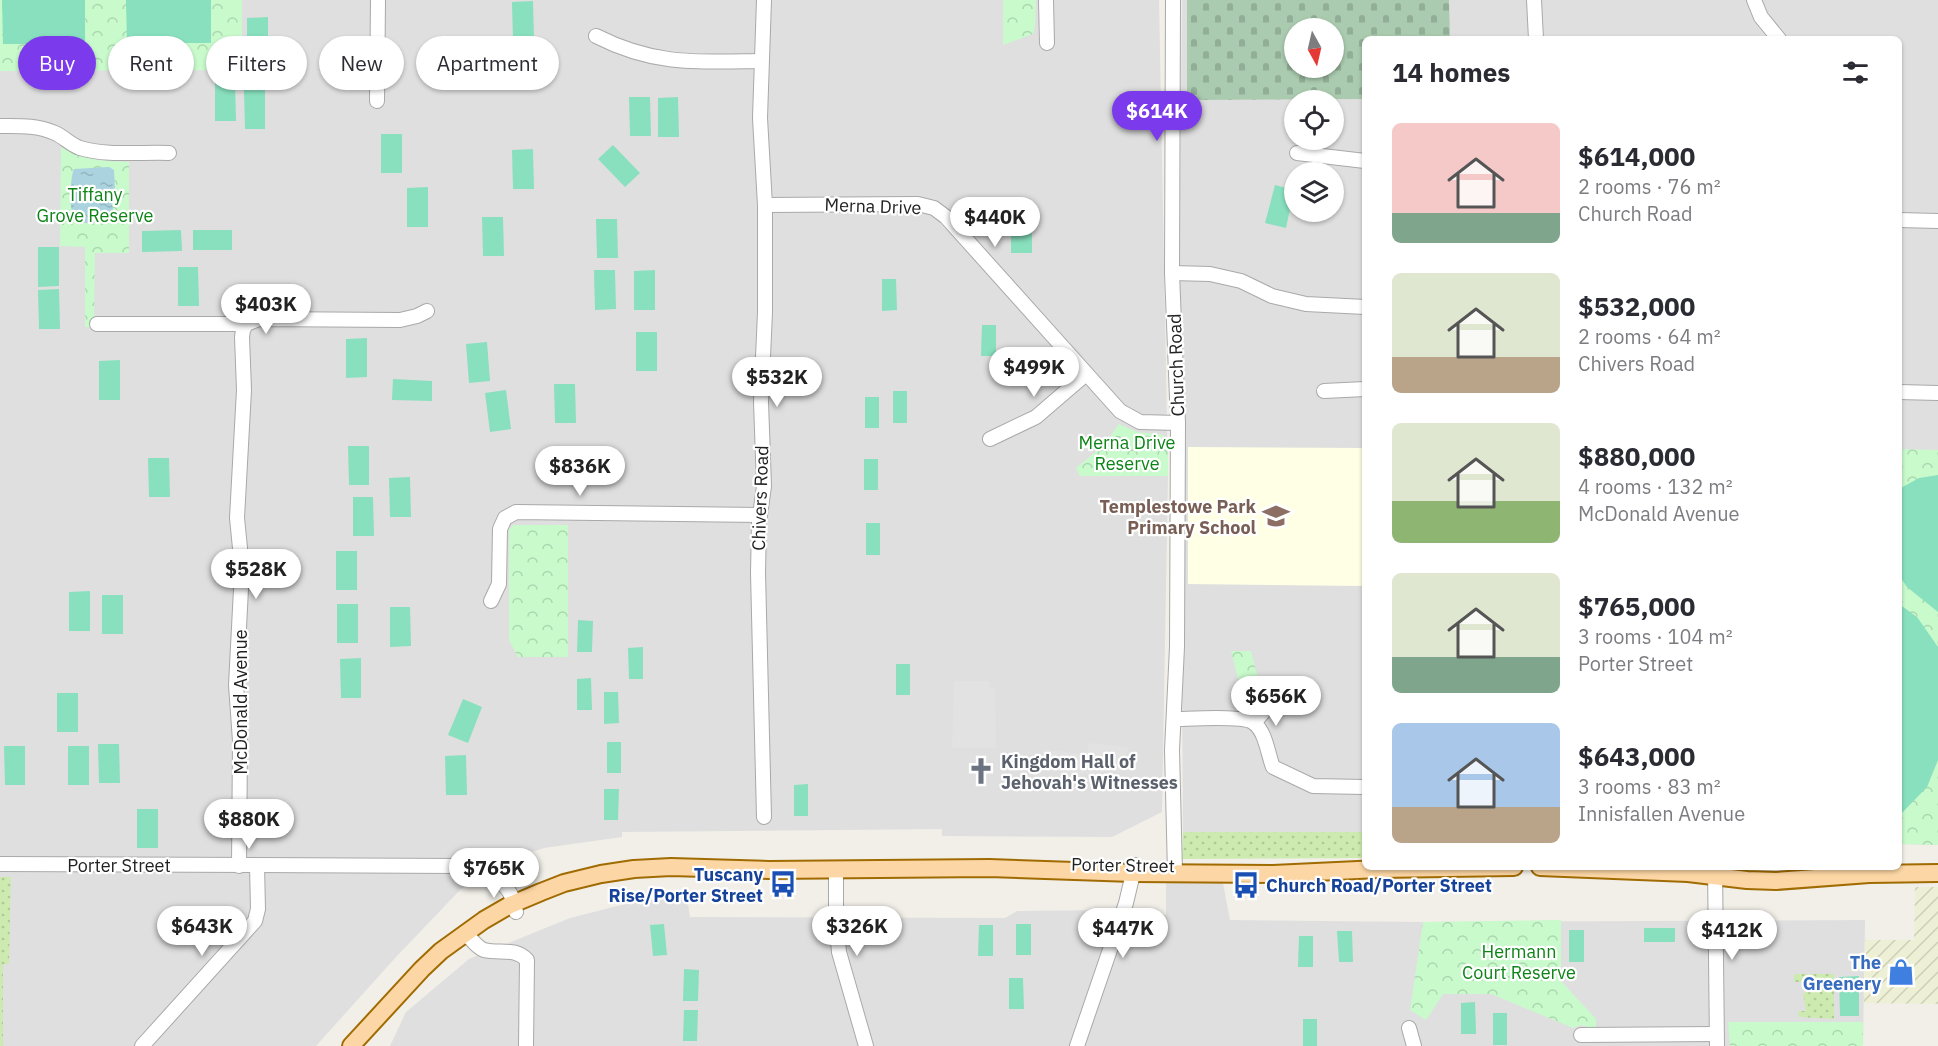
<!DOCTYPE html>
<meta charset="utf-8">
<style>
body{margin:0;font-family:"IBM Plex Sans",sans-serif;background:#f2f2f3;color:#2b2b33;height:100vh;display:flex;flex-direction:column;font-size:22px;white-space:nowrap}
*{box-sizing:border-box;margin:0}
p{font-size:20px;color:#7c7c81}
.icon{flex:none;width:33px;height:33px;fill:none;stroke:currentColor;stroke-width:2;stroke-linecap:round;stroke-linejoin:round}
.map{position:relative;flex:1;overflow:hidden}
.details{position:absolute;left:1362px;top:36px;width:540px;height:834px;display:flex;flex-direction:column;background:#fff;border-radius:9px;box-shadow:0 2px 4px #0004}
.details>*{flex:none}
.guide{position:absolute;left:18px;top:36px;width:570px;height:54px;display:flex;gap:12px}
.needle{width:39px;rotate:172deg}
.fabs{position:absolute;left:1284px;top:18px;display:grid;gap:12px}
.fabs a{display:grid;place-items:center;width:60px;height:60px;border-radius:50%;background:#fff;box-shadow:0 2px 4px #0004;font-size:30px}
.price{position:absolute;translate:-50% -51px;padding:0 14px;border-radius:21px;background:#fff;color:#222;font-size:20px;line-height:39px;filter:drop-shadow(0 2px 3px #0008)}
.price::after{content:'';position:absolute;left:50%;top:36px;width:18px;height:14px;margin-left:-9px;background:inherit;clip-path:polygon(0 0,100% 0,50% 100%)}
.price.on{background:#7c3aed;color:#fff}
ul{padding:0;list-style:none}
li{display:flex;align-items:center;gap:18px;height:150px;padding:0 30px}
li span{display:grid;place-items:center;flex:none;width:168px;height:120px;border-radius:9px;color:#555}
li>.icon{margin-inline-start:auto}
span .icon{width:72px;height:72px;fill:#fffc;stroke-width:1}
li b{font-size:26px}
h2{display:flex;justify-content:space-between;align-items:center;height:72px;padding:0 30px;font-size:26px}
.chip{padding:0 21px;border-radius:27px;background:#fff;box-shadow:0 2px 4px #0004;font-size:21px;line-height:54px}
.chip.on{background:#7c3aed;color:#fff}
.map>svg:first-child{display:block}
.residential{fill:#e0dfdf;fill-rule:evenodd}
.education{fill:#ffffe5}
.farmland{fill:url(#farmland-furrows)}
.grass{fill:url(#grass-dots)}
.cemetery{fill:url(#cemetery-stones);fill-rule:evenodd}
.park{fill:url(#park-crowns)}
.pitch{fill:#88e0be}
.parking{fill:#e2e2e2}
.water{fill:url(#water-ripples)}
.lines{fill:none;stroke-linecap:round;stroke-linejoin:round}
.minor-casing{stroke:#a9a9a9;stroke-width:16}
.major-casing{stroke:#a06b00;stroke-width:20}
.minor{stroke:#fff;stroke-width:14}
.major{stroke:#fcd6a4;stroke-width:16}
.labels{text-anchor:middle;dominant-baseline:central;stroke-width:4.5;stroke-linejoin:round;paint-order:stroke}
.park-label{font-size:18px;fill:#0c8416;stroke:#fff}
.street-label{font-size:18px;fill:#222;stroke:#fff}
.education-label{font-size:18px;font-weight:bold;fill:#785e54;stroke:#fff;text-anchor:end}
.worship-label{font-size:18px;font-weight:bold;fill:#5b616d;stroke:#fff;text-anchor:start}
.transit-label{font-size:18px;font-weight:bold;fill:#164399;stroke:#fff;text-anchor:end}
.shop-label{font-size:18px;font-weight:bold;fill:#366cbe;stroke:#fff;text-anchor:end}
</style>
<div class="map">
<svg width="1938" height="1046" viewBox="0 0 1938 1046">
<defs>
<pattern id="farmland-furrows" width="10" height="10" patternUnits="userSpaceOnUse" patternTransform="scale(1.5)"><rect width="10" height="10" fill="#eef0d5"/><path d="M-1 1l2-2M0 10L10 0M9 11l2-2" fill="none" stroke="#ccceb7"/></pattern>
<pattern id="grass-dots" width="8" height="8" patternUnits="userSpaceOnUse" patternTransform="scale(1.5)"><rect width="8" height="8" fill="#cdebb0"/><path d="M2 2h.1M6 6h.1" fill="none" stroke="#b0c997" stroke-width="1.8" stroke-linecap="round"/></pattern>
<pattern id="cemetery-stones" width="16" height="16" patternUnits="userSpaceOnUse" patternTransform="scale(1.5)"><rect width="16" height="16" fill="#aacbaf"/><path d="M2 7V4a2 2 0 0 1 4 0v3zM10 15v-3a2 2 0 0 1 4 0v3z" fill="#92ae96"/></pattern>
<pattern id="park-crowns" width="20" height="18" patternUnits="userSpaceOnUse" patternTransform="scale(1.5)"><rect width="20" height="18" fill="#c8facc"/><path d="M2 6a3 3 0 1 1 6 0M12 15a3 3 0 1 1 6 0" fill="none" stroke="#acd6af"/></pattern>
<pattern id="water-ripples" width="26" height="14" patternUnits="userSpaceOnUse" patternTransform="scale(1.5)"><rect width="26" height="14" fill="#aad3df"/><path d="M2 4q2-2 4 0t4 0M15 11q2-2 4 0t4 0" fill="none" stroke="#92b5bf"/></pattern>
</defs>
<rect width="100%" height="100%" fill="#f2efe9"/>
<g class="residential">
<polygon points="0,0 1159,0 1168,476 1162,812 1112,837 942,836 942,829 622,832 622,837 544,848 504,861 461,889 396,957 316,1046 0,1046"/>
<path d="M 1182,0 L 1938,0 L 1938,845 L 1899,844 L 1899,39 L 1365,39 L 1365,835 L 1183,832 L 1179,284 ZM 1294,28 L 1334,28 L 1334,68 L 1294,68 ZM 1294,100 L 1334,100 L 1334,140 L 1294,140 ZM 1294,172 L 1334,172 L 1334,212 L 1294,212 Z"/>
<polygon points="1166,883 1223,883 1230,920 1423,922 1865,920 1863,1046 390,1046 406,1012 469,959 570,918 629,903 679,897 688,903 690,917 1005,918 1017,911 1112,910 1166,915"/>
</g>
<polygon class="education" points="1188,447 1365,448 1365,586 1188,584"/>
<polygon class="farmland" points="1915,887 1938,887 1938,1004 1864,1003 1865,940 1914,940"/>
<g class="grass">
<polygon points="1183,832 1365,832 1365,858 1182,859"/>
<polygon points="0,877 11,877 9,964 3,964 3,1046 0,1046"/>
<polygon points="1794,974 1834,974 1834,1019 1799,1017 1798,1011 1806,1011 1803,994 1806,992 1806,982 1794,982"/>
</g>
<path class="cemetery" d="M 1187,0 L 1449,0 L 1450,39 L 1365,39 L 1365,99 L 1187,100 ZM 1294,28 L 1334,28 L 1334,68 L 1294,68 Z"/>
<g class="park">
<polygon points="0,0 242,0 242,70 0,71"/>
<polygon points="1003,0 1036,0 1035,26 1033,34 1003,45"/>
<path d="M 61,147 C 83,160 104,161 129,162 L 129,253 L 95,253 L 94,327 L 85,327 L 85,247 L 60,246 Z"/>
<polygon points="1119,424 1137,432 1163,435 1168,442 1168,476 1080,476 1076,468 1104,445"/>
<polygon points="1899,449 1938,450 1938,845 1899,844"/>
<polygon points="514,525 568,525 568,657 518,657 509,640 509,529"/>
<polygon points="1231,651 1251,651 1262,694 1245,706"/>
<polygon points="1561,920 1561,981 1596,1019 1596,1029 1581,1025 1573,1028 1491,994 1443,994 1426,1020 1410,1010 1423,922"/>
<polygon points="1728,1022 1863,1022 1863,1046 1730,1046"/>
</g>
<g class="pitch">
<polygon points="2,0 85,0 85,44 3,44"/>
<polygon points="126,0 211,0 211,43 127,43"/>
<polygon points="533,1 534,40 513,41 512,2"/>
<polygon points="268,17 268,56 247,57 247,18"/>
<polygon points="215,82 235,82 236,121 215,121"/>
<polygon points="244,90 265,90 265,129 245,129"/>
<polygon points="629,97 650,97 651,136 630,136"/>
<polygon points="678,97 679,137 658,137 658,98"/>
<rect x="381" y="134" width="21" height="39"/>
<polygon points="613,145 640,173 625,187 598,159"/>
<polygon points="533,149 534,189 513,189 512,150"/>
<polygon points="1275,185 1294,190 1286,228 1265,223"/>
<polygon points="428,187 428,227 407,227 407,188"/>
<rect x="1011" y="214" width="21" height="39"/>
<polygon points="482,217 503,217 504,256 483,256"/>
<polygon points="596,219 617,219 618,258 597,258"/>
<polygon points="181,230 182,251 142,252 142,231"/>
<rect x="193" y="230" width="39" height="20"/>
<polygon points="38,247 59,247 59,286 38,287"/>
<polygon points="178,267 198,267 199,306 178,306"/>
<polygon points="594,270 615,270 616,309 595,310"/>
<polygon points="655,270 655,310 634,310 634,271"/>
<polygon points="882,279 896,279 897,310 882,311"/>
<polygon points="59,289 60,329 39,329 38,290"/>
<polygon points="982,325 996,325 996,356 981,356"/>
<rect x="636" y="332" width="21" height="39"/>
<polygon points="367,338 367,377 346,378 346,339"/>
<polygon points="487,342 490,381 469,383 466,344"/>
<polygon points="120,360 120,400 99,400 99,361"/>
<polygon points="393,379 432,381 432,401 392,400"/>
<polygon points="554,384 575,384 576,423 555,423"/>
<polygon points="506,390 511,429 490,432 485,393"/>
<rect x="893" y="391" width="14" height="32"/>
<rect x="865" y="397" width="14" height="31"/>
<polygon points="348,446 369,446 369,485 349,485"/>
<polygon points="148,458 169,458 170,497 149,497"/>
<rect x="864" y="459" width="14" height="31"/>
<polygon points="1938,475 1938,612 1907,587 1899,575 1899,489 1919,478"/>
<polygon points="410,477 411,517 390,517 389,478"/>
<polygon points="353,497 373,497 374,536 353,536"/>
<rect x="866" y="523" width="14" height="32"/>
<rect x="336" y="551" width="21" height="39"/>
<polygon points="90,591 90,631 69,631 69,592"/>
<rect x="102" y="595" width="21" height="39"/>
<rect x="337" y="604" width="21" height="39"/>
<polygon points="1899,604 1917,617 1938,647 1938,760 1927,787 1899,816"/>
<polygon points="390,607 410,607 411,646 390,647"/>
<polygon points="578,620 593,621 592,652 577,652"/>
<polygon points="643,647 643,679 629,679 628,648"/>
<polygon points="361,658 361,698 341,698 340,659"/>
<rect x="896" y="664" width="14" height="31"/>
<polygon points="591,678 592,710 577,710 577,679"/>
<polygon points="604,692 618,692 619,723 604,724"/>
<rect x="57" y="693" width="21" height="39"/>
<polygon points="463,699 482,707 468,743 448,735"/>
<rect x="607" y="742" width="14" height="31"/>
<polygon points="98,744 119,744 120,783 99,783"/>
<polygon points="4,746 25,746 25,785 5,785"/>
<rect x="68" y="746" width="21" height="39"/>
<polygon points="466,755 467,795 446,795 445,756"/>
<polygon points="808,784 808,816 794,816 794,785"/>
<polygon points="604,789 619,789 618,820 604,820"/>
<rect x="137" y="809" width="21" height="39"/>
<polygon points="664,924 667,955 653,956 650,925"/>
<rect x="1016" y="924" width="15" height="31"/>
<polygon points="979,925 993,925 993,956 978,956"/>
<rect x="1644" y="928" width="31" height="14"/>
<rect x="1569" y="930" width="15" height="32"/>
<polygon points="1337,931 1352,931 1353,962 1339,962"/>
<polygon points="1299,936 1313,936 1313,967 1298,967"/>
<polygon points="684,969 699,970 698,1001 683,1001"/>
<polygon points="1859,976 1859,1016 1840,1016 1839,977"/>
<polygon points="1009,978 1023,978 1024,1009 1009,1009"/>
<polygon points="1475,1002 1476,1034 1461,1034 1461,1003"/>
<polygon points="684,1010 698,1010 697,1041 683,1041"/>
<rect x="1493" y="1013" width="14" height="32"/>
<rect x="1303" y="1019" width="14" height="27"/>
</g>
<g class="parking">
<polygon points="954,681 989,681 989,689 995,689 996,748 952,748"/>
<polygon points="1089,743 1129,747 1121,771 1081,774 1040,770 1043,749 1087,755"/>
</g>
<path class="water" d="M 109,167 L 114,170 L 115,189 L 111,201 L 114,212 L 113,216 C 107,220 102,221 95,222 C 89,223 82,224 76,220 C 68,213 70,178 74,169 Z"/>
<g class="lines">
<defs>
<g id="minor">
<polyline points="764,0 760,118 765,205 765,312 761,402 764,486 759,523 758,573 764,817"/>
<polyline points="1046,0 1047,43"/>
<polyline points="1173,0 1172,273 1178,423 1177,647 1172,750 1175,873"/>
<polyline points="1534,0 1536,39"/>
<polyline points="1754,0 1761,17 1779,39"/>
<path d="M 596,36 C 655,66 698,62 761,61"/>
<polyline points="377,101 378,0"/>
<path d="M 0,126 C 19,126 37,125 55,133 C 64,137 71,145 80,148 C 105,156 141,152 169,153"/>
<polyline points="1297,153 1365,161"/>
<polyline points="765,205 918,204 934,208 946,217 1120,411 1140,422 1178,423"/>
<polyline points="1899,220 1938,221"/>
<polyline points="1172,273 1210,274 1241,281 1272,296 1306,304 1365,307"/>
<polyline points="97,324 246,324 259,319 400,320 417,316 427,311"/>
<polyline points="1324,391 1365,389"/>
<polyline points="1899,392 1938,393"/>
<polyline points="990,439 1036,417 1086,374"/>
<polyline points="491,601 499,584 500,529 505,518 516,512 760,515"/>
<path d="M 1174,719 C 1189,719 1244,715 1254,723 C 1266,732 1268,755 1273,767 L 1313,786 L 1365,787"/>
<polyline points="1254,723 1266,709"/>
<path d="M 0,864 L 460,866 C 478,869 500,876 510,893 C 513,899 514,906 516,912"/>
<polyline points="239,866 240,741 236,685 241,589 240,548 237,518 244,390 242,337 243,330 246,324"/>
<polyline points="1715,867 1717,1046"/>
<polyline points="836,869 836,916 839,952 866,1046"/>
<path d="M 465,933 C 471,938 476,947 484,950 C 500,954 515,947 527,960 L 526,1046"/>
<polyline points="1409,1028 1414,1046"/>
<polyline points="1581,1035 1716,1034"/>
<polyline points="142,1046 255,921 258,909 257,866"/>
<polyline points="1077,1046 1126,903 1135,865"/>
</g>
<g id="major">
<polyline points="1540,867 1688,873 1747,880 1776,881 1869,874 1938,873"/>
<polyline points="351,1046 422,969 441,951 484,920 510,905 541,892 564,883 601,874 634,869 671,867 769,870 989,868 1133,873 1273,874 1379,869 1514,867"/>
</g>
</defs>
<use href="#minor" class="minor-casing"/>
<use href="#major" class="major-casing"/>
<use href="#minor" class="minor"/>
<use href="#major" class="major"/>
</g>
<defs>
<symbol id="school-bare" viewBox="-9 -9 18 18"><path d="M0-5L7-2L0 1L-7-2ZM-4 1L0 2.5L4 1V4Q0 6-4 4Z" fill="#8d6e63" stroke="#fff" stroke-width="2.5" paint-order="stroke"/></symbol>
<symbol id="church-bare" viewBox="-9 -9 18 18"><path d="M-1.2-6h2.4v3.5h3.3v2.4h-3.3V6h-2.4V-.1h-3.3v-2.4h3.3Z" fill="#6b7280" stroke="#fff" stroke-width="2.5" paint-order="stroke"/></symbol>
<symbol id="bus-bare" viewBox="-9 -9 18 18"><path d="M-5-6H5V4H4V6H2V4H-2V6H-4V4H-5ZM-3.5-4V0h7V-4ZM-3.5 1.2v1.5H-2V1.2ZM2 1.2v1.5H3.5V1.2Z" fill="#1a4fb4" stroke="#fff" stroke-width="2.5" paint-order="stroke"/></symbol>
<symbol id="shop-bare" viewBox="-9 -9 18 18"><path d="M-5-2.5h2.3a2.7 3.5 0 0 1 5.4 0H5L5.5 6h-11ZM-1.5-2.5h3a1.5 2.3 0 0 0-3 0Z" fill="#3f7fe0" stroke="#fff" stroke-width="2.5" paint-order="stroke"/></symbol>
</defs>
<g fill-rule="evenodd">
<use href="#school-bare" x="1257" y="497" width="38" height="38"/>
<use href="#church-bare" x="962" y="752" width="38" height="38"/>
<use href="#bus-bare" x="764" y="865" width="38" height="38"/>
<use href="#bus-bare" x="1227" y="866" width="38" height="38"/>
<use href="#shop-bare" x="1882" y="953" width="38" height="38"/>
</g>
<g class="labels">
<g class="park-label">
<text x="95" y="194">Tiffany<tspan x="95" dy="21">Grove Reserve</tspan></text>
<text x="1127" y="442">Merna Drive<tspan x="1127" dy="21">Reserve</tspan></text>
<text x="1519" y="951">Hermann<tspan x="1519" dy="21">Court Reserve</tspan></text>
</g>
<g class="street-label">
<text transform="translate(873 206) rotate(2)">Merna Drive</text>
<text transform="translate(1176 365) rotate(-92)">Church Road</text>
<text transform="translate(760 498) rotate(-88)">Chivers Road</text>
<text transform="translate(240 702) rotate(-90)">McDonald Avenue</text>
<text x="119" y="865">Porter Street</text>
<text transform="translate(1123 865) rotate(1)">Porter Street</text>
</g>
<g class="education-label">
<text x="1256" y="506">Templestowe Park<tspan x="1256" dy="21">Primary School</tspan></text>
</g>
<g class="worship-label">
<text x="1001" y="761">Kingdom Hall of<tspan x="1001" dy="21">Jehovah's Witnesses</tspan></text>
</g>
<g class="transit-label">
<text x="763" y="874">Tuscany<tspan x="763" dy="21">Rise/Porter Street</tspan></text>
<text x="1266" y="885" text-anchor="start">Church Road/Porter Street</text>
</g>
<g class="shop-label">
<text x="1881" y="962">The<tspan x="1881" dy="21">Greenery</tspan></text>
</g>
</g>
</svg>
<div class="fabs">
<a><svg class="needle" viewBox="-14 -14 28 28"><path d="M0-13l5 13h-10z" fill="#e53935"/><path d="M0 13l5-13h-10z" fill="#7c7c81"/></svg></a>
<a><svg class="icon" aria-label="locate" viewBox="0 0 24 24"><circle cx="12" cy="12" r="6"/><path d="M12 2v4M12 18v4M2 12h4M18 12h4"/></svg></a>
<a><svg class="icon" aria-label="layers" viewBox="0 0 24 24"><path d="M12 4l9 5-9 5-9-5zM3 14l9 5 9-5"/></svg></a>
</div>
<b class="price on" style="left:1157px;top:142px">$614K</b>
<b class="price" style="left:995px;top:248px">$440K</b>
<b class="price" style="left:266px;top:335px">$403K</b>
<b class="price" style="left:1034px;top:398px">$499K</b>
<b class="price" style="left:777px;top:408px">$532K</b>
<b class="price" style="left:580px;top:497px">$836K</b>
<b class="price" style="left:256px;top:600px">$528K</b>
<b class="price" style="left:1276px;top:727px">$656K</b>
<b class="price" style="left:249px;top:850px">$880K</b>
<b class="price" style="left:494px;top:899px">$765K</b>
<b class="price" style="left:202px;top:957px">$643K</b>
<b class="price" style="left:857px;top:957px">$326K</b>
<b class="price" style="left:1123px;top:959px">$447K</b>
<b class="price" style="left:1732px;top:961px">$412K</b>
<div class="guide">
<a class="chip on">Buy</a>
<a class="chip">Rent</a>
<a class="chip">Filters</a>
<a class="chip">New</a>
<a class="chip">Apartment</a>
</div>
<section class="details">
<h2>14 homes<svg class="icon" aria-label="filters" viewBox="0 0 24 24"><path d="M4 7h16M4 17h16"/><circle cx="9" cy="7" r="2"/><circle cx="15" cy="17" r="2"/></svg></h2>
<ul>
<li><span style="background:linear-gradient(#f6c9c9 75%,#7fa58c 0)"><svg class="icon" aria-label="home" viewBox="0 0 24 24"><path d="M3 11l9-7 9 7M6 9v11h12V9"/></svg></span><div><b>$614,000</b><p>2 rooms · 76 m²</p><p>Church Road</p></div></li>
<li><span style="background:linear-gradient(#dfe7d0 70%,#b9a48a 0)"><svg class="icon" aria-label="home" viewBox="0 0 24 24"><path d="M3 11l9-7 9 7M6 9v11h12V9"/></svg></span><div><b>$532,000</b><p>2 rooms · 64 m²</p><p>Chivers Road</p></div></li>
<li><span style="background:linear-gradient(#dfe7d0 65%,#8fb573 0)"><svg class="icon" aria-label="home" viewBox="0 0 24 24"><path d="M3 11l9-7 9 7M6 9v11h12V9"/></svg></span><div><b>$880,000</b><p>4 rooms · 132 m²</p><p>McDonald Avenue</p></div></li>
<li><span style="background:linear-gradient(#dfe7d0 70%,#7fa58c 0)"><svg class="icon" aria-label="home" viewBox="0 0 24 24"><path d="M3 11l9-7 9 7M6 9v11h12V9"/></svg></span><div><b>$765,000</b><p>3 rooms · 104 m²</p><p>Porter Street</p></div></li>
<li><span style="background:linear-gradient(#a9c7e8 70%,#b9a48a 0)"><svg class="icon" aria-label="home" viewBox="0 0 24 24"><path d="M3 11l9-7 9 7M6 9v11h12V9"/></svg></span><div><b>$643,000</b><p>3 rooms · 83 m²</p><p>Innisfallen Avenue</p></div></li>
</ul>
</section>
</div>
